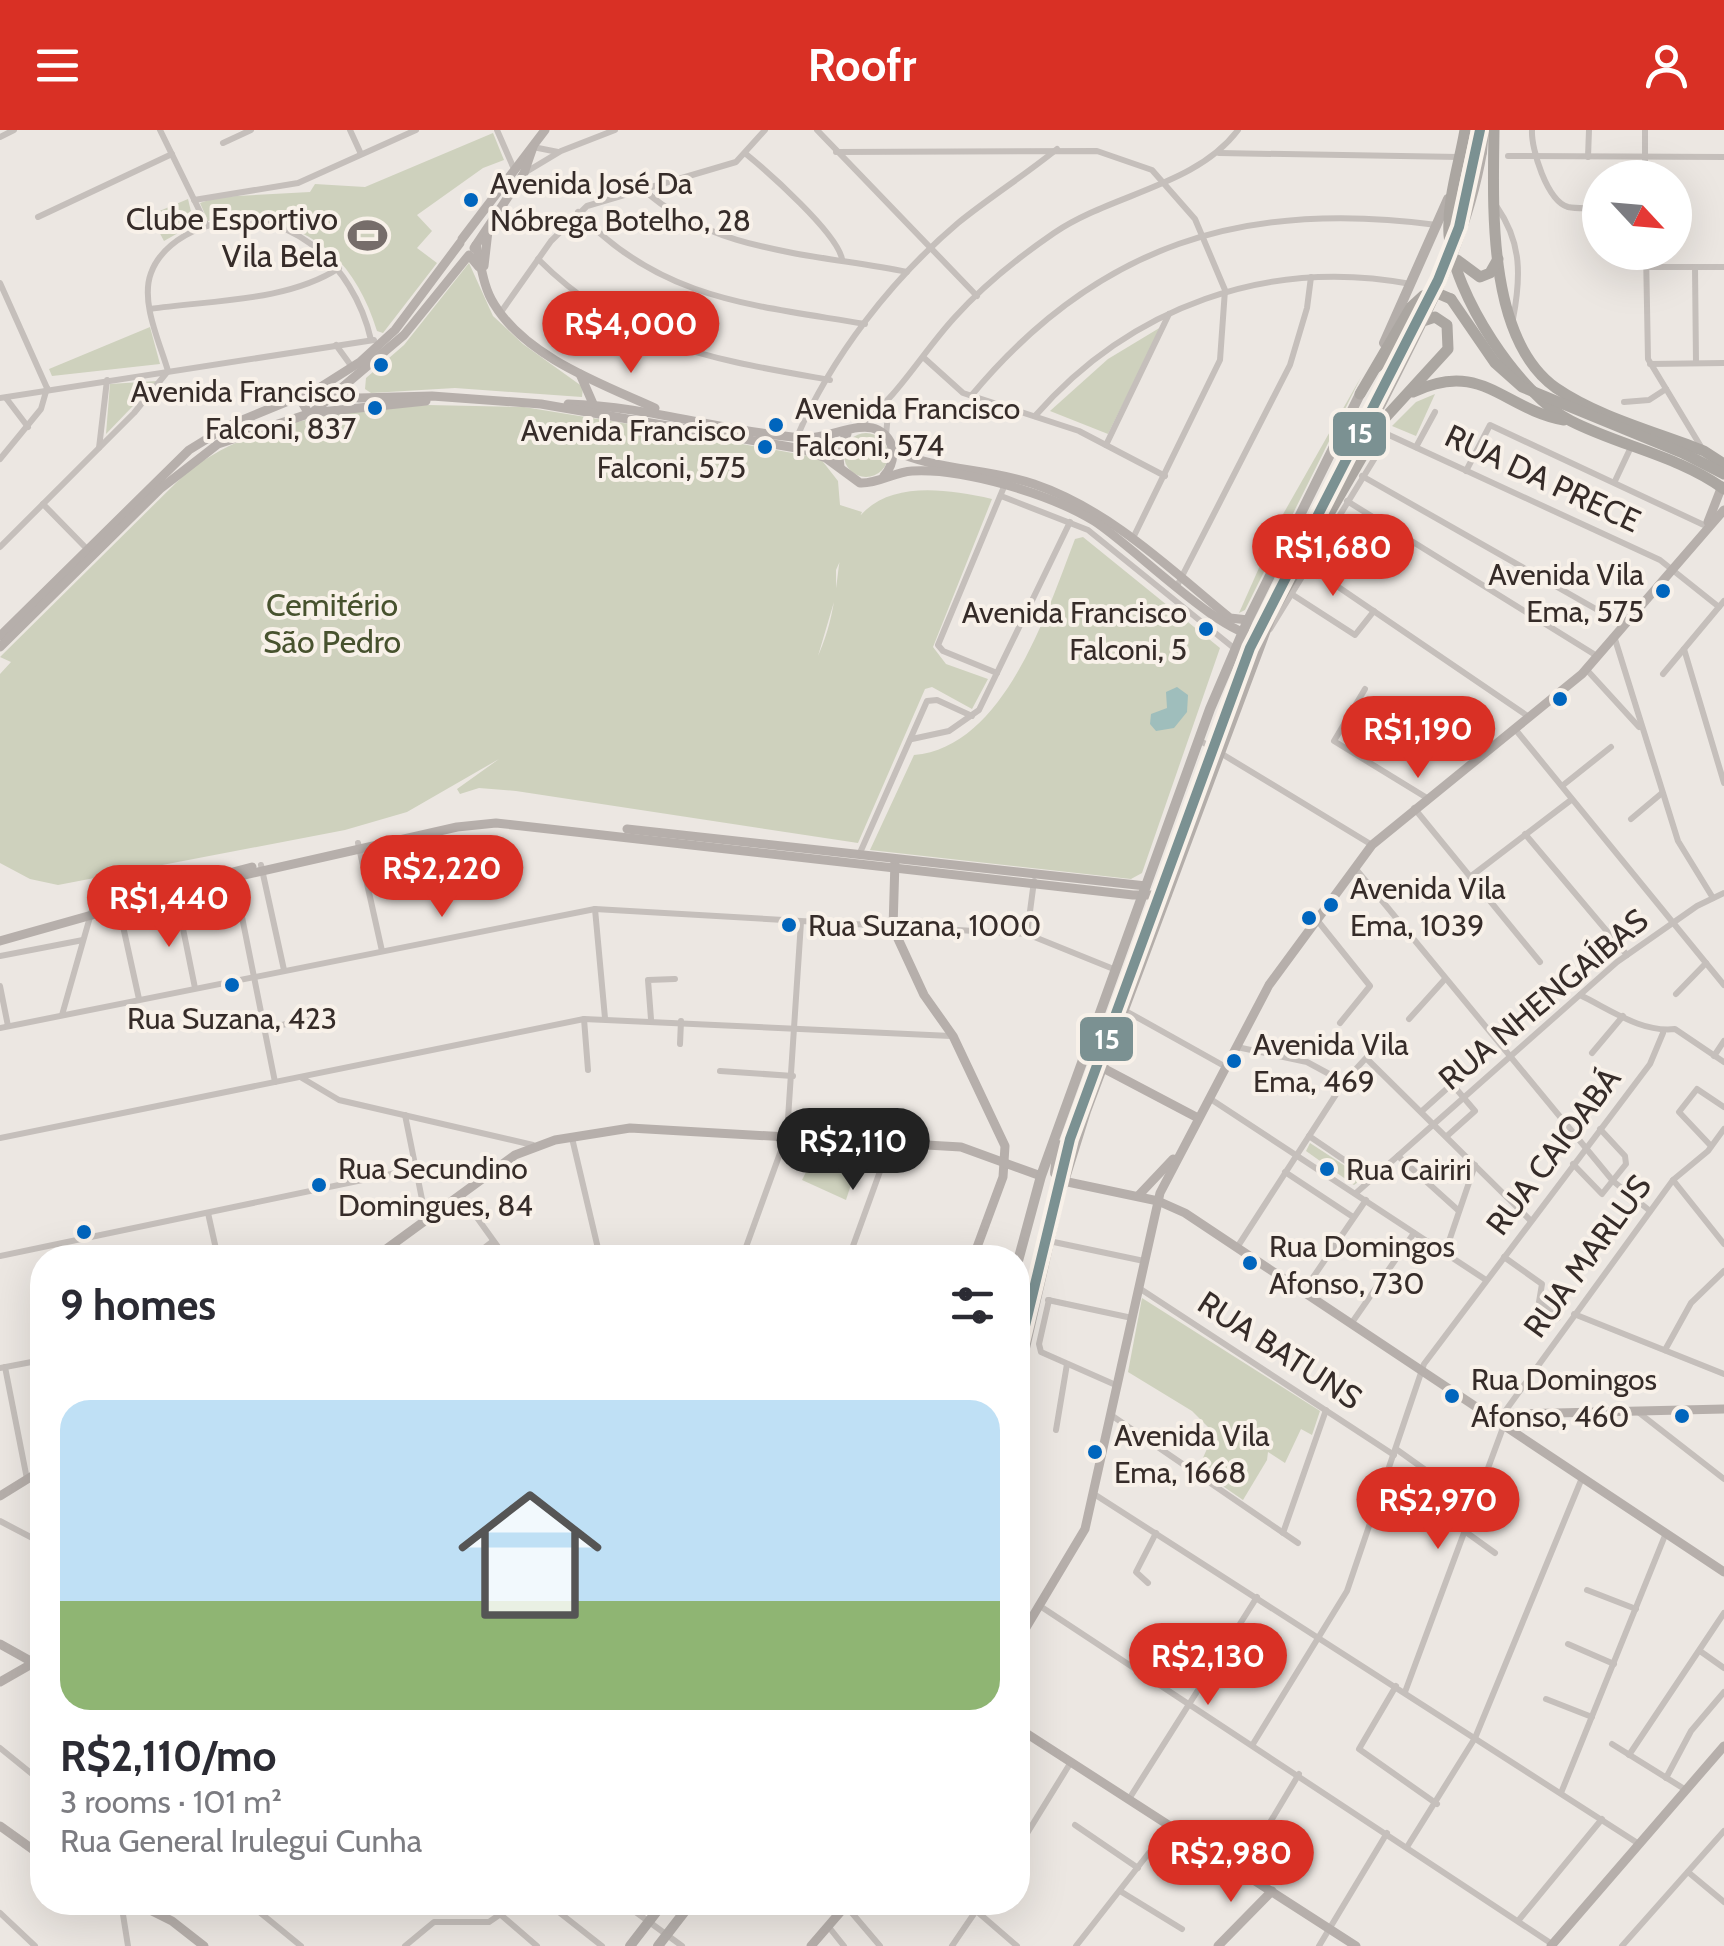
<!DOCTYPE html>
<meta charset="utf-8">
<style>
body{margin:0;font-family:Cabin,sans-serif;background:#f7f7f7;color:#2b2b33;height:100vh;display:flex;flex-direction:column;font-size:38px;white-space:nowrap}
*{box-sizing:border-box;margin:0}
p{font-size:32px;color:#7c7c81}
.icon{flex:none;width:55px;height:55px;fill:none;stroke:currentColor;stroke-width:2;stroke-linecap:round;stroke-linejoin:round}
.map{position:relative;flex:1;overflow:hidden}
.details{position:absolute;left:30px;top:1115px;width:1000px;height:670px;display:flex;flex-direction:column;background:#fff;border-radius:40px;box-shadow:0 10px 40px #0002}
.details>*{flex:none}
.needle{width:65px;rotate:116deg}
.tools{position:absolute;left:1582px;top:30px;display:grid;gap:20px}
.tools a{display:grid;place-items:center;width:110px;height:110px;border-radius:50%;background:#fff;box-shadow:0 10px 40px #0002;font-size:50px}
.price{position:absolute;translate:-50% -85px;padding:0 22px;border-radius:35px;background:#d93025;color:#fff;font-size:32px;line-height:65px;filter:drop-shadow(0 2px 5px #0008)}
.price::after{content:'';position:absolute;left:50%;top:60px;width:30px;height:22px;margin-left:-15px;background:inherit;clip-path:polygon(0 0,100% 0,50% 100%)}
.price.selected{background:#222;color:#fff}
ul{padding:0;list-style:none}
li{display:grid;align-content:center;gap:20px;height:530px;padding:0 30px}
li+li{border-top:2px solid #e1e1e2}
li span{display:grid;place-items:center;height:310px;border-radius:30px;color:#555}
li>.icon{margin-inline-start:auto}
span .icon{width:180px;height:180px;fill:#fffc;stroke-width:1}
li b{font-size:42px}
h2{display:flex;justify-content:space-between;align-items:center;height:120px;padding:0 30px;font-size:42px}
header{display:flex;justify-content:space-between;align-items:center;height:130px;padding:0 30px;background:#d93025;color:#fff;font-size:45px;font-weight:700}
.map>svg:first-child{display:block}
.green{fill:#ced1bd}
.water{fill:#9fbebc}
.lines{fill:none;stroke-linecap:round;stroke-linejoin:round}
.street{stroke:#c5bfbb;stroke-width:6}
.secondary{stroke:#b6afab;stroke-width:9}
.primary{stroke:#b4aeaa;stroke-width:10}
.highway{stroke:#aba6a1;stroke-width:11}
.primary-bridge{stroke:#b4aeaa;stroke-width:10}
.highway-bridge{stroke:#aba6a1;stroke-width:11}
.metro-1-casing{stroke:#f8f1e9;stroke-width:18}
.metro-1{stroke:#7b9192;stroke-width:10}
.bus-dot{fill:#0065bd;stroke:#f8f1e9;stroke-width:4}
.labels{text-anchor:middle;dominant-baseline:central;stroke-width:8;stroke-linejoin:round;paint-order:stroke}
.bus-label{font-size:30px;fill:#362c29;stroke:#f8f1e9;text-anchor:start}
.poi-label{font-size:32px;fill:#362c29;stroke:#f8f1e9;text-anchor:end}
.street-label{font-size:32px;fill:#362c29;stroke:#f8f1e9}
.park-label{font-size:32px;fill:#47522e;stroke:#f8f1e9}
.line-badge{stroke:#f8f1e9;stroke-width:4}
.badge-label{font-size:28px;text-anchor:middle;font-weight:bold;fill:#fff}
</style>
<header><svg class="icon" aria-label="menu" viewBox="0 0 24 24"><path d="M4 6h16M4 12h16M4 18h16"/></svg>Roofr<svg class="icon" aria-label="person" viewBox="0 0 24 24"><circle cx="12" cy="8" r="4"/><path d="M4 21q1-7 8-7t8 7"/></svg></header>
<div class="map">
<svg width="1724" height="1816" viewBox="0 0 1724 1816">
<rect width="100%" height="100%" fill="#ece7e2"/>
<g class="green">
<path d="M 493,3 L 504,30 L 483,38 L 417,85 L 432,101 L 417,118 L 437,133 L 383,203 L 377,201 C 351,117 295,81 208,91 L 200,73 L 218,67 L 310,62 L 315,54 L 365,57 Z"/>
<polygon points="188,69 194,94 164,111 150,85"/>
<polygon points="469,133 493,186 523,214 583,257 582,267 455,258 371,263 365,259 366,248 404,215"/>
<polygon points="150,197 160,234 52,246 49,239"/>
<polygon points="1161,197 1108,304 1050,281 1108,229"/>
<polygon points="1361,247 1245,480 1239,483 1282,386"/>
<polygon points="157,251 106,304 110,254"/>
<polygon points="1435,264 1416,306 1392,296 1416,272"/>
<path d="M 428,275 L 524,277 L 647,297 L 655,309 L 664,311 L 675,302 L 820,328 L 838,351 L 840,375 L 862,382 L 836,440 L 836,465 L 818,526 C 831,496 834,475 838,443 C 849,350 921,353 992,369 L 933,517 L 946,534 L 988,549 L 972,579 L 932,557 L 925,559 L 858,713 L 516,661 L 479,658 L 460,664 L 457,659 L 499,629 L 407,682 L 345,700 L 58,755 L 30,749 L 0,733 L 0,544 L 11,532 L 0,527 L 187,342 C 256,289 344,281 428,275 Z"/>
<circle cx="866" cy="325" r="22"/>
<path d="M 1083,407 L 1220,518 L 1142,743 L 1131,749 L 870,720 L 914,625 C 1004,618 1047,482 1075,409 Z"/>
<polygon points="1310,1013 1362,1047 1362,1049 1354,1055 1306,1021"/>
<polygon points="809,1036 856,1039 846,1070 802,1050"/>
<polygon points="1142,1168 1320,1281 1312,1305 1301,1299 1285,1333 1268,1322 1267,1330 1243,1370 1198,1339 1214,1303 1192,1281 1128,1242"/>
</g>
<polygon class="water" points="1177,557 1188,565 1187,582 1174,598 1156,601 1150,594 1151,584 1167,578 1166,562"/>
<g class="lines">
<g class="street">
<polyline points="160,0 207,96"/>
<polyline points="350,0 361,24"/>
<polyline points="497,0 514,39"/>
<polyline points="817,0 977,166"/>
<path d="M 1532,0 C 1531,19 1547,71 1568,77 C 1577,79 1590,78 1600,78"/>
<polyline points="1645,0 1645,48"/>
<polyline points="0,7 14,0"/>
<polyline points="223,13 251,0"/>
<polyline points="533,17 558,22"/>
<polyline points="836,22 1097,21 1152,40 1195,89 1225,160 1220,230 1133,408"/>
<polyline points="1219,23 1459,27"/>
<path d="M 746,24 C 768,42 837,103 842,129"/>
<polyline points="1508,26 1724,27"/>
<polyline points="1588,27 1589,0"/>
<polyline points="526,42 561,21 615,0"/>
<path d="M 642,58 C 710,123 819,124 907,142"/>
<polyline points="194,70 298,53 416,0"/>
<path d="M 1497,77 C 1522,113 1521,147 1513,189"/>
<path d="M 578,82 C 660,170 753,175 865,194"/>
<polyline points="38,87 172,24"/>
<polyline points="1646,122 1648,229 1703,320"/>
<path d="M 538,129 C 626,217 712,229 830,250"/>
<polyline points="1646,137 1724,137"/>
<polyline points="1695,137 1696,233"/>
<polyline points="0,153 47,258"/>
<path d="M 150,179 C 210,170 287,172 339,138"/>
<polyline points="501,182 551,111 587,76 736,32 765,0"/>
<polyline points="336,215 352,237"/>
<polyline points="923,227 963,263 1079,301 1165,346"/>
<polyline points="1650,234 1724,233"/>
<path d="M 971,266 C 1097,114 1245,69 1437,95"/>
<polyline points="0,268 374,210"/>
<polyline points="6,268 28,297"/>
<polyline points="1624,272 1649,270 1666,259"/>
<path d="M 1035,286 C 1130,177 1268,127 1411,154"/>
<path d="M 859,296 C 899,266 921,224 955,187 C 983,156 1019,127 1054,103 C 1111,64 1196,56 1238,0"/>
<polyline points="886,305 889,273"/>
<path d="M 797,307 C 831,227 892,149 958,93 C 990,67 1025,45 1057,19"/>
<polyline points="1106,315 1169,184"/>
<polyline points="1416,317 1435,282"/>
<polyline points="99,318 107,250"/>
<polyline points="0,329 41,279 47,258"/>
<polyline points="1466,341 1490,295 1706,396"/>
<polyline points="1362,346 1624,495"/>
<polyline points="1615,351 1631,317"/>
<polyline points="1001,366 1088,400 1235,519"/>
<polyline points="1347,371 1597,526"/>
<polyline points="43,374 88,420"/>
<path d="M 0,417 L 134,283 L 168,241 C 160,213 140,172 151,143 C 159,121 180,106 201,98 C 284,68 354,133 371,210"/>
<polyline points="1309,437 1529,587"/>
<polyline points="1177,456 1290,235 1307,178 1311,147"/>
<polyline points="1293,465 1355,505 1374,481"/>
<polyline points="1270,499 1389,305 1660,430 1719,477"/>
<polyline points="1614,506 1678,711 1713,768"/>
<polyline points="1684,519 1724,653"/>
<polyline points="1586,539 1639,597"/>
<polyline points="997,543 943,521 938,515 1006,352"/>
<polyline points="1663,544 1724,471"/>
<polyline points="1365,559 1334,611 1427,668"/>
<polyline points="1515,599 1724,855"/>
<polyline points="912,609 949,601 979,580 1070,392"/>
<polyline points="1199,610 1372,715"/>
<polyline points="1562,656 1611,617"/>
<polyline points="1414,678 1540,832"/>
<polyline points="1631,689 1662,663"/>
<polyline points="1525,704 1627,825"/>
<polyline points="358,713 382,821"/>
<polyline points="859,725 927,571 937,570 972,586"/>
<polyline points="261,735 284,840"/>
<polyline points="1355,738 1613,1051 1650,1081"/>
<polyline points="234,747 275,952"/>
<polyline points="1470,747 1571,670"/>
<polyline points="178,774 195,858"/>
<polyline points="119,778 139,869"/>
<polyline points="595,779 605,888"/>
<polyline points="1317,790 1370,856 1340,893"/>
<polyline points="1027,804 1034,751"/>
<polyline points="0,826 83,810"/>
<polyline points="0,856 8,896"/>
<polyline points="1676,864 1706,833"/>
<path d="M 1580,865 C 1611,880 1642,903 1675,899 L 1724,932"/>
<polyline points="1124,880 1226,937"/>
<polyline points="62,885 92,780"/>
<polyline points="584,889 588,940"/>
<polyline points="651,889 648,850 675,849"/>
<polyline points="1409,889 1445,849"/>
<polyline points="0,898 595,779 1027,804 1116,840"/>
<polyline points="264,899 313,888"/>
<polyline points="680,914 681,891"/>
<polyline points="1237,917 1307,932 1344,952"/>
<polyline points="1592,923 1623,886"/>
<polyline points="1714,926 1724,911"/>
<polyline points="720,941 793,946"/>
<polyline points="302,948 339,970 533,1015"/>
<polyline points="1209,968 1486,1150"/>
<polyline points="1422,981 1452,954 1475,981 1447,1006"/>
<polyline points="405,985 426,1089"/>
<polyline points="1309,1006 1372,1049"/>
<polyline points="0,1008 584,889 951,906"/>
<polyline points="572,1008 600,1127"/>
<polyline points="1711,1016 1679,982 1697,959 1724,977"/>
<polyline points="1398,1026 1459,1081"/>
<polyline points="1573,1034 1602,1064 1626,1034 1625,1026 1600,999"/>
<polyline points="1285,1042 1353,1087"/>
<polyline points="1673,1050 1724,1114"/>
<polyline points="1356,1063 1617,832 1697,776 1724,763"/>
<polyline points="460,1064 506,1128"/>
<polyline points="208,1083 218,1128"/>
<polyline points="1049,1111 1144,1131"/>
<polyline points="1238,1116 1344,952 1366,928 1531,1091"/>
<polyline points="1445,1123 1475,1035"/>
<polyline points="0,1126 415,1039"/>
<polyline points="849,1127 891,1011"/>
<polyline points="1504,1127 1542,1154 1539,1172 1558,1188"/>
<polyline points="471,1128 493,1111"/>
<polyline points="589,1128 667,1122 850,1125"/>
<polyline points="742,1128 787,1004 801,792"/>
<polyline points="1139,1158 1394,1325"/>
<polyline points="1303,1162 1366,1070"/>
<polyline points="1048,1170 1132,1188"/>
<polyline points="1049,1170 1039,1214 1041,1222 1118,1256"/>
<polyline points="1574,1184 1724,1244"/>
<polyline points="1351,1194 1414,1103"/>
<polyline points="1665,1220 1691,1173 1724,1141"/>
<polyline points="5,1237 27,1349"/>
<polyline points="0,1238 42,1230"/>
<polyline points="1638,1282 1724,1349"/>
<polyline points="1111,1285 1298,1413"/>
<polyline points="1498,1291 1673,1050 1708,1021 1724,999"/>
<polyline points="1056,1300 1067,1234"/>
<polyline points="1396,1319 1438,1349"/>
<polyline points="1094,1364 1639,1714"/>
<polyline points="1434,1379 1495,1423"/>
<polyline points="0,1391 42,1413"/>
<polyline points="1283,1403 1326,1280"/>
<polyline points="1148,1453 1136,1442 1156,1403"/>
<polyline points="1587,1460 1636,1479"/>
<polyline points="1040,1476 1552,1814"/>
<polyline points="1568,1514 1614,1534"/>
<polyline points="1700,1521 1724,1538"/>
<polyline points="1396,1556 1359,1619 1437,1674"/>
<polyline points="1405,1562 1504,1295"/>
<polyline points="1546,1569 1592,1587"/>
<polyline points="1253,1614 1347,1461 1424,1234 1650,934 1663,903"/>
<polyline points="1612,1614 1686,1660"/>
<polyline points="0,1618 42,1652"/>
<polyline points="1629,1625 1724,1483"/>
<polyline points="1666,1648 1691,1601 1724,1562"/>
<polyline points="1561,1663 1666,1403"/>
<polyline points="1129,1669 1257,1467"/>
<polyline points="1075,1695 1138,1738"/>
<polyline points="1407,1717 1475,1608 1582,1348"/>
<polyline points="31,1718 42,1706"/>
<polyline points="1018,1718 1071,1632"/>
<polyline points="1241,1741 1299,1644"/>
<polyline points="1688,1742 1724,1772"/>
<polyline points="1120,1761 1182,1799"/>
<polyline points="121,1772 128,1816"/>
<polyline points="247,1772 301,1816"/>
<polyline points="546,1772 602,1816"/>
<polyline points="622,1772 682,1816"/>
<polyline points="966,1772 1017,1816"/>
<polyline points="846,1776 880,1816"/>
<polyline points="0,1783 35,1816"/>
<polyline points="501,1785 537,1816"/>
<polyline points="1518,1791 1602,1689"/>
<polyline points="828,1796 844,1816"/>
<polyline points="405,1816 434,1792 489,1792 518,1772"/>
<polyline points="952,1816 982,1772"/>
<polyline points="1076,1816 1170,1696"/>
<polyline points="1319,1816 1387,1703"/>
<polyline points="1622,1816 1724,1701"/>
</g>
<g class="secondary">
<polyline points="462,109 545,0"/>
<path d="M 476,115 C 481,134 483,157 494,174 C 526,227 602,254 655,278"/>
<polyline points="474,118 524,43 533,17"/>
<polyline points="484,136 488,101"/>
<polyline points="580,244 594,276"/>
<path d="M 568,274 C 648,276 724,302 803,308 C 826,310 859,290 878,300 C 897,310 896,332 884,346"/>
<polyline points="313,282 404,205 469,125 479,137"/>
<polyline points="309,284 303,274 308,265 360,232 395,200 460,113"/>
<path d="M 893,320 C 935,341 989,338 1034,354 C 1110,380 1169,438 1230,488 L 1248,490"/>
<polyline points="840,337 838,319 847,304"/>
<polyline points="1708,392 1722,356"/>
<path d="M 0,506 L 189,320 L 228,296 L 315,260 L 359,268 L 432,266 L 541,274 L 802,319 L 826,328 L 860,353 C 878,354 894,342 912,341 C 963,338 1050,364 1094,391 C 1131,414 1225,510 1261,506"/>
<polyline points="0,517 160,359 218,314 311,283 426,271"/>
<polyline points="627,699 1146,756"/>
<polyline points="895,731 893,798 924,865 953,906 1005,1016 1003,1047 973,1128"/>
<polyline points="102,776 252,737"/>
<polyline points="0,811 191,757 457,697 496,693 1133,765 1167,765"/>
<polyline points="1084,928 1198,988"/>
<polyline points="1063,1051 1158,1071 1185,1083 1724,1442"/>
<polyline points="1138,1066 1173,1029"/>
<polyline points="374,1128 515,1025 555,1010 630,998 961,1017 1041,1046"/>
<polyline points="1504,1295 1516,1284 1724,1279"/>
<polyline points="0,1366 42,1340"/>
<polyline points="1018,1511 1085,1399 1160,1063 1269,855 1372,715 1582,544 1724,380"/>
<polyline points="0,1514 34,1533"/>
<polyline points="0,1552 42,1528"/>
<polyline points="1018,1598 1356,1816"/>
<polyline points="0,1696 42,1726"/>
<polyline points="134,1772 172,1791 204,1816"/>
<polyline points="811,1816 849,1772"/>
<polyline points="1218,1816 1272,1761"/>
<polyline points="1551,1816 1724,1616"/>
</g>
<g class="primary">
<polyline points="1482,22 1484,0"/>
<polyline points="1384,213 1448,69"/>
<polyline points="1317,394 1378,280"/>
<polyline points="1058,1015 1055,1043 1063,1051"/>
<polyline points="1018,1131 1041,1046 1210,579 1248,490 1362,260"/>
<polyline points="1018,1249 1060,1064 1086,981 1275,476"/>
<polyline points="630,1816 664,1772"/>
<polyline points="658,1816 692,1772"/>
</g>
<g class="highway">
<path d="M 1465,0 C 1459,35 1447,69 1449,105 C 1453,163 1519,265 1571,291 C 1620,316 1679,326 1724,359"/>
<path d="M 1494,0 C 1493,77 1487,209 1556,258 C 1598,287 1656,302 1704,321 L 1724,334"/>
<polyline points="1457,130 1480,147 1490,143 1498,129"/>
<path d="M 1413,262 C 1482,229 1503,279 1564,290"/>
<polyline points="1360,264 1411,177 1423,166 1437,163 1451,169"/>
<polyline points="1685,324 1724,344"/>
<polyline points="1272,482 1384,289 1448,219 1447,195 1435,187 1420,192 1377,237"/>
</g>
<path class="primary-bridge" d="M 1378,280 C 1420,196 1466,116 1482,22"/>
<polyline class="highway-bridge" points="1451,169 1495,233 1522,257 1685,324"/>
<defs>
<polyline id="metro-1" points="1018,1225 1070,1009 1250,518 1438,150 1459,97 1480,0"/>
</defs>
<use href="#metro-1" class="metro-1-casing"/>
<use href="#metro-1" class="metro-1"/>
</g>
<defs>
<symbol id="stadium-bare" viewBox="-9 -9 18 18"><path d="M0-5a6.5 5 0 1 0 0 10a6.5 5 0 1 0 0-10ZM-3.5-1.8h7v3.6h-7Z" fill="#766d6a" stroke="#f8f1e9" stroke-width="2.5" paint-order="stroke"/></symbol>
</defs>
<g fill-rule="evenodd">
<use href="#stadium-bare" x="340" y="78" width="55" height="55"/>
</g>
<g class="bus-dot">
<circle cx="471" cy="70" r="9"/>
<circle cx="381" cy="235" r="9"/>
<circle cx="375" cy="278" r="9"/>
<circle cx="776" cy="295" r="9"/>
<circle cx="765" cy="317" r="9"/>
<circle cx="1663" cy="461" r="9"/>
<circle cx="1206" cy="499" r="9"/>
<circle cx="1560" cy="569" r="9"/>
<circle cx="1331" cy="775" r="9"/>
<circle cx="1309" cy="788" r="9"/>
<circle cx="789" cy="795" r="9"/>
<circle cx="232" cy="855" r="9"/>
<circle cx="1234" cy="931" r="9"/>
<circle cx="1327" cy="1039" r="9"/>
<circle cx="319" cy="1055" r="9"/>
<circle cx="84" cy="1102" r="9"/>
<circle cx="1250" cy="1133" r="9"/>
<circle cx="1452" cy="1266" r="9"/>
<circle cx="1682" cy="1286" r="9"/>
<circle cx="1095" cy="1322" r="9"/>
</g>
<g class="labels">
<g class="bus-label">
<text x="490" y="53">Avenida José Da<tspan x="490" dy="37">Nóbrega Botelho, 28</tspan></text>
<text x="356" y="261" text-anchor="end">Avenida Francisco<tspan x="356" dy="37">Falconi, 837</tspan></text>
<text x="795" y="278">Avenida Francisco<tspan x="795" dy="37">Falconi, 574</tspan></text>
<text x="746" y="300" text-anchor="end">Avenida Francisco<tspan x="746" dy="37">Falconi, 575</tspan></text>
<text x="1644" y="444" text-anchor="end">Avenida Vila<tspan x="1644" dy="37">Ema, 575</tspan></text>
<text x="1187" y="482" text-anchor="end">Avenida Francisco<tspan x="1187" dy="37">Falconi, 5</tspan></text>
<text x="1350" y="758">Avenida Vila<tspan x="1350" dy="37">Ema, 1039</tspan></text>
<text x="808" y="795">Rua Suzana, 1000</text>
<text x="232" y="888" text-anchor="middle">Rua Suzana, 423</text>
<text x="1253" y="914">Avenida Vila<tspan x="1253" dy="37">Ema, 469</tspan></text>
<text x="338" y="1038">Rua Secundino<tspan x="338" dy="37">Domingues, 84</tspan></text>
<text x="1346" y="1039">Rua Cairiri</text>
<text x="1269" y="1116">Rua Domingos<tspan x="1269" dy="37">Afonso, 730</tspan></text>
<text x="1471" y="1249">Rua Domingos<tspan x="1471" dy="37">Afonso, 460</tspan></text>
<text x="1114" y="1305">Avenida Vila<tspan x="1114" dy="37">Ema, 1668</tspan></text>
</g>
<g class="poi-label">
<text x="338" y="88">Clube Esportivo<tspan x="338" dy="37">Vila Bela</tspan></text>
</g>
<g class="street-label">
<text transform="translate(1543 348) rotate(25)">RUA DA PRECE</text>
<text transform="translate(1543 869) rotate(-40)">RUA NHENGAÍBAS</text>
<text transform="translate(1553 1021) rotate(-53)">RUA CAIOABÁ</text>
<text transform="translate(1587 1126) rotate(-54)">RUA MARLUS</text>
<text transform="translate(1280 1220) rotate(33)">RUA BATUNS</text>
</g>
<g class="park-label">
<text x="332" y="474">Cemitério<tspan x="332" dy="37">São Pedro</tspan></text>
</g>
</g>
<g class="line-badge">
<rect x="1331" y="280" width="57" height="48" rx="10" fill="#7b9192"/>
<rect x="1078" y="885" width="57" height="48" rx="10" fill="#7b9192"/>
</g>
<g class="badge-label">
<text x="1360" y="313">15</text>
<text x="1107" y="919">15</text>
</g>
</svg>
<div class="tools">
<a><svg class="needle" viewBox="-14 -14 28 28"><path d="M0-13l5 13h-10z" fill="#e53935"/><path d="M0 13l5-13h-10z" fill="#7c7c81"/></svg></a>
</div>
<b class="price" style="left:631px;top:246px">R$4,000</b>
<b class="price" style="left:1333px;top:469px">R$1,680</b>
<b class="price" style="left:1418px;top:651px">R$1,190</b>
<b class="price" style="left:442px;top:790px">R$2,220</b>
<b class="price" style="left:169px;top:820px">R$1,440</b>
<b class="price selected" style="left:853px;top:1063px">R$2,110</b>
<b class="price" style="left:1438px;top:1422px">R$2,970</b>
<b class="price" style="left:1208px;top:1578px">R$2,130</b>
<b class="price" style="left:1231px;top:1775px">R$2,980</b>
<section class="details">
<h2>9 homes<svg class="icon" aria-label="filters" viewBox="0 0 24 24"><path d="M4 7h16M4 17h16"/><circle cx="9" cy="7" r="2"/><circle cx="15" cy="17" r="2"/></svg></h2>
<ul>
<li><span style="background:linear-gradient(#bfe0f5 65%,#8fb573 0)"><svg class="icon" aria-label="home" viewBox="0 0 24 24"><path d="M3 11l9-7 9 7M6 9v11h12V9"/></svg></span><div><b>R$2,110/mo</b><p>3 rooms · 101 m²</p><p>Rua General Irulegui Cunha</p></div></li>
</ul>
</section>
</div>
